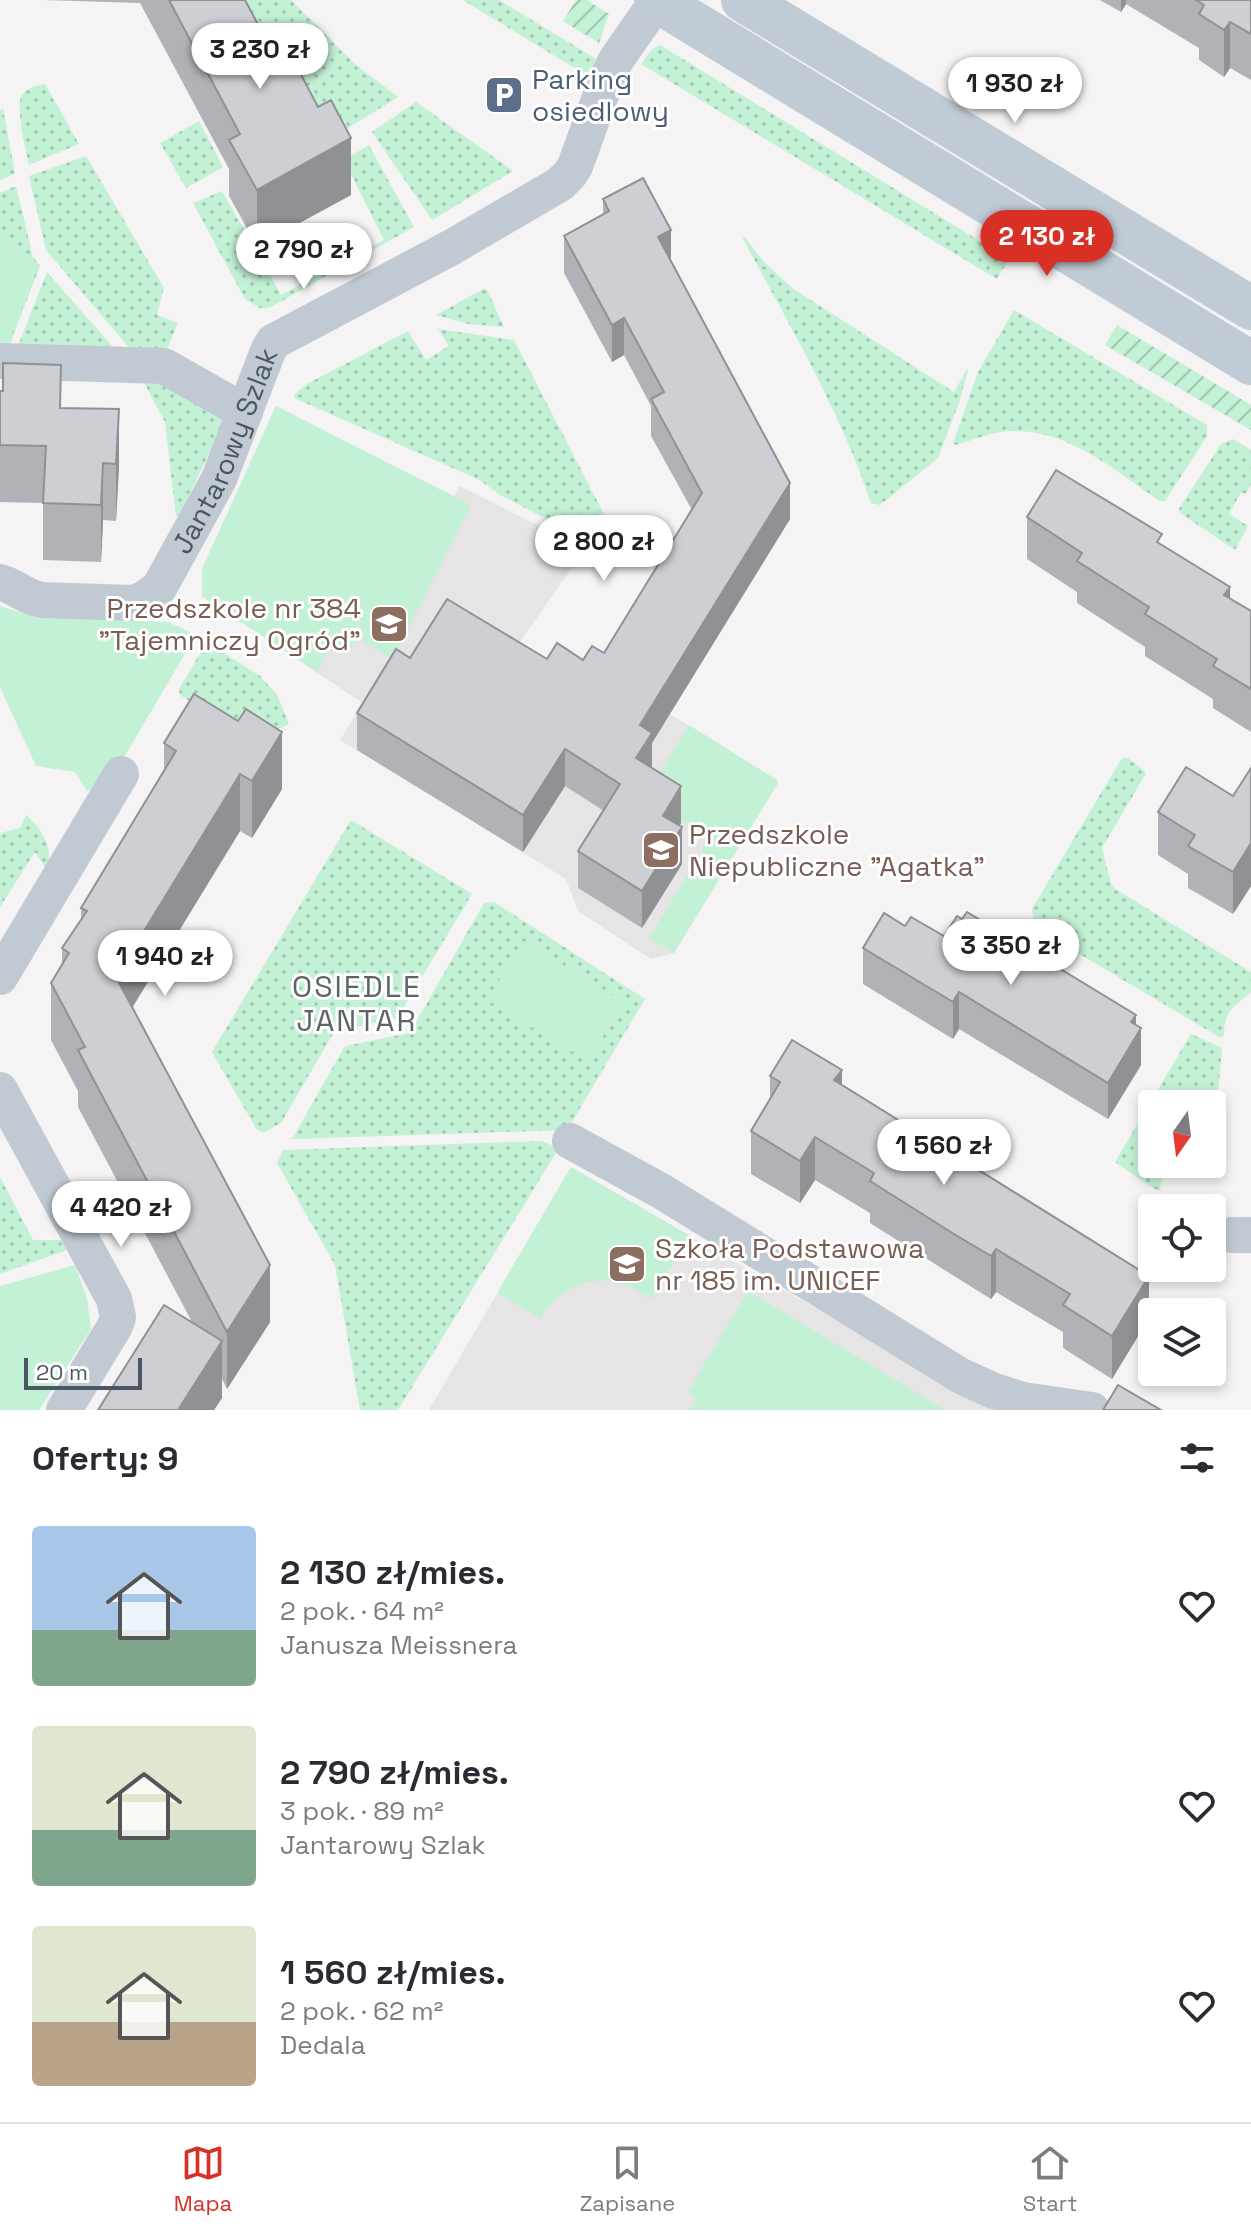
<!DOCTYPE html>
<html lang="pl">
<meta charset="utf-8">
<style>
body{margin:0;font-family:"Space Grotesk",sans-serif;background:#f7f7f7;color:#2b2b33;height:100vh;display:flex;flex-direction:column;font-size:30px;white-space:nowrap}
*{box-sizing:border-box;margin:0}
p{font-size:26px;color:#7c7c81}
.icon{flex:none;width:44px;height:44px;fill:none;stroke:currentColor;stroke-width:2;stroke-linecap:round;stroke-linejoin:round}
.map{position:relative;height:1410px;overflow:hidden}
.sheet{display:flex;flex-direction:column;background:#fff;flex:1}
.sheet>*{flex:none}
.needle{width:52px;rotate:194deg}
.tools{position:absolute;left:1138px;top:1090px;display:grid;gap:16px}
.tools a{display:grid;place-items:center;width:88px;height:88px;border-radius:8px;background:#fff;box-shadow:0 4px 12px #0003;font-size:40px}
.scale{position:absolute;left:24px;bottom:20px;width:118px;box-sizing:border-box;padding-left:8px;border:4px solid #4a5661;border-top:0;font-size:22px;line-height:28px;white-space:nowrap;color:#4a5661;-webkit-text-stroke:6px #fff;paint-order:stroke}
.price{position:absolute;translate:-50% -68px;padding:0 18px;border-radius:28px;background:#fff;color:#222;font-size:26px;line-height:52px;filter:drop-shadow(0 2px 4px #0008)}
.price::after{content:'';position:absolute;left:50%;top:48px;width:24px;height:18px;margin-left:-12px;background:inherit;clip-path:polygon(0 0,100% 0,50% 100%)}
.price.active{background:#d93025;color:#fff}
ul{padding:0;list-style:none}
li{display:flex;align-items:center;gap:24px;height:200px;padding:0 32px}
li span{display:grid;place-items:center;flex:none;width:224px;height:160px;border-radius:8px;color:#555}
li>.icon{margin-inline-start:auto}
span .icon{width:96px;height:96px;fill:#fffc;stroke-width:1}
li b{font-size:34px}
h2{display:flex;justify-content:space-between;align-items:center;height:96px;padding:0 32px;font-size:34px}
.tabs{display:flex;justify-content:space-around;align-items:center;height:112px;border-top:2px solid #e1e1e2;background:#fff;font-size:22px;color:#7c7c81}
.tabs a{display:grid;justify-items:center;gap:4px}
.tabs .active{color:#d93025}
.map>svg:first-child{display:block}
.education{fill:#e6e4e5}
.grass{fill:url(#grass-dots)}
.park{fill:#c3f1d5}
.garden{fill:url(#garden-furrows)}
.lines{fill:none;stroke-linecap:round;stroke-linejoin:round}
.street{stroke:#c1cad2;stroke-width:36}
.secondary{stroke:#c1cbd6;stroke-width:44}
.wall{fill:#b0b2b7}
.shaded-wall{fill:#909195}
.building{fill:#cdcfd5;stroke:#909195;stroke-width:2}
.labels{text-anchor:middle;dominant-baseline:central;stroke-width:6;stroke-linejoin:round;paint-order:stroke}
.service-label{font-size:28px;fill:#4e5e75;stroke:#fff;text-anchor:start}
.street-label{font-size:28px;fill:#4a5661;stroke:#fff}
.education-label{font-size:28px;fill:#785e54;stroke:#fff;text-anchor:start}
.neighbourhood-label{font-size:30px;letter-spacing:2px;fill:#5f6368;stroke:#fff}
</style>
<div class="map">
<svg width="1251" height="1410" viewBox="0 0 1251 1410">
<defs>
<pattern id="grass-dots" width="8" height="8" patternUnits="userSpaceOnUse" patternTransform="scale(2)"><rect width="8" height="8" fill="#c3f1d5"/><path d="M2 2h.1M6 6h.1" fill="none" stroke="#a0c6b0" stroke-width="1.8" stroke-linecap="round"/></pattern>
<pattern id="garden-furrows" width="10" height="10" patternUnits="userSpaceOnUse" patternTransform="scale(2)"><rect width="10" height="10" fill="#c3f1d5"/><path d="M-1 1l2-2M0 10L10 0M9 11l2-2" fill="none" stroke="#a0c6b0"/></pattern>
</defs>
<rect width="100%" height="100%" fill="#f5f3f3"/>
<g class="education">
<polygon points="276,406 453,497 460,486 585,549 512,653 582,797 620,821 640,762 670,714 777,780 778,783 674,953 651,959 578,911 566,879 340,740 363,703 202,596 202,569"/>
<polygon points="571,1167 992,1410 429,1410"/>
</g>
<g class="grass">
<polygon points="235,0 291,0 355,64 398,97 326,142"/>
<polygon points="463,0 499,0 598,60 591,78"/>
<polygon points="660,45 1009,259 997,279 641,64 652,49"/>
<path d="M 45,84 L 79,144 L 29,165 C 26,150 15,107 22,95 C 27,87 37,86 45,84 Z"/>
<polygon points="416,102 513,171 432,220 372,132"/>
<polygon points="3,108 15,174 0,180 0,110"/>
<polygon points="199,121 223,167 186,188 160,143"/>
<polygon points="369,145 414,227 269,308 260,308 245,299 193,203 222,191 281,295 384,240 344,160"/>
<polygon points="86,156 164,288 157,315 178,323 166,351 137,357 46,250 29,176"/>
<polygon points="16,186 33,257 40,266 7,352 5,352 34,272 0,234 0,193"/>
<path d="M 744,236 L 764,262 L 792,288 L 954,392 L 969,366 L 960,400 L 938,458 L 880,505 L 871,503 C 840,410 789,325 743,239 Z"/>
<polygon points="47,272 119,354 16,351"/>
<polygon points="483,289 487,290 504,327 468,324 436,315"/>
<path d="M 1014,310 L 1207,425 L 1207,436 L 1165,501 L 1160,501 C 1114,470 1069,429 1010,431 C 992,432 973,440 956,445 L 953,443 L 978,372 Z"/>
<polygon points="438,329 514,340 608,522 597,545 500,495 478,479 294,398 295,394 307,384 408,331 426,360 449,346"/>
<polygon points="139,373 229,412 180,514 176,517 165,422"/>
<polygon points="1233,439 1251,450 1251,485 1246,494 1241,492 1229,514 1248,526 1235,550 1180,513 1179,509 1221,444"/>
<polygon points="207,642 260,676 277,695 289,724 253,742 180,695 179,689"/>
<path d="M 1122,758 L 1128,758 L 1145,771 L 1145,775 L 1102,848 L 1111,884 L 1115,889 L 1251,972 L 1251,992 C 1234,1007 1223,1012 1224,1036 L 1219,1037 L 1036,928 L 1032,909 Z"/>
<path d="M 26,815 C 46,833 51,846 49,873 L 35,852 L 0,907 L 0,833 L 20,828 Z"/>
<polygon points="351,820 472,894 397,1018 334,1032 281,1123 263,1133 257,1130 212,1052"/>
<polygon points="494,902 645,999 567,1130 292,1139 345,1046 410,1033 484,903"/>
<polygon points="1191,1034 1222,1048 1212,1163 1212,1104 1152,1104 1152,1164 1163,1164 1160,1191 1154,1189 1115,1162"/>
<polygon points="541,1141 559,1148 398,1410 360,1410 335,1265 277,1163 283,1150"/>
<polygon points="0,1177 33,1240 62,1240 67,1250 0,1274"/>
</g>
<g class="park">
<polygon points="0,234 34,272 5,352 0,352"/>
<polygon points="276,406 471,505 393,659 357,638 348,651 333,642 317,672 202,596 202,569"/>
<polygon points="0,606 34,617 168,622 196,635 113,776 99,786 87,791 75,772 36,766 0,687"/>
<polygon points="689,725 777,780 778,783 674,953 649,938 710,838 645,797"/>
<polygon points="524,941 624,1002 588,1061 487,1000"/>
<path d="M 571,1167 L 690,1236 L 651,1299 C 644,1295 636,1290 629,1286 C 594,1271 558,1288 540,1318 L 497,1293 Z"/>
<polygon points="75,1265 87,1298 91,1329 39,1410 0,1410 0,1286"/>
<polygon points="748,1291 945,1410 691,1410 697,1399 688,1392"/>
</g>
<g class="garden">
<polygon points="576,0 587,0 609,14 599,43 563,21"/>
<polygon points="1117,325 1251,405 1251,430 1105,345"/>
</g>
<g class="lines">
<g class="street">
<polyline points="0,361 164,366 245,412"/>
<path id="s1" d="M 0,582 C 15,586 26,598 42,600 L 133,603 L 144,599 L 159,588 L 219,479 L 268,351 L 273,342 L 452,247 L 560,184 L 570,174 L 575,166 L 606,81 L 616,60 L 657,1"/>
<polyline points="0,977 121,774"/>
<polyline points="0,1090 114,1299 118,1317 115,1326 64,1410"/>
<polyline points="570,1141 661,1191 961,1376 994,1391 1023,1400 1092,1410"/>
<polyline points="1232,1235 1251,1235"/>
</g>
<g class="secondary">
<polyline points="656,0 1251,363"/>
<polyline points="743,0 1251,308"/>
</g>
</g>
<g class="wall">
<polygon points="43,0 245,0 351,195 257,246 229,196 229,169 140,3"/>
<polygon points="1100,0 1251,0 1251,80 1230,68 1224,77 1199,60 1199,48 1126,4 1121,12"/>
<polygon points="603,199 671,262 790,519 652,743 652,767 681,823 679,826 682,864 642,928 578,888 578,851 604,811 565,786 523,852 357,750 357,713 410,658 583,660 604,653 692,510 651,436 651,406 624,355 612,362 564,273 564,236 603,215"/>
<polygon points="0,391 61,408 119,466 116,521 103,520 101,562 43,560 43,503 0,502"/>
<polygon points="1027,517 1162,545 1230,599 1251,611 1251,732 1213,708 1213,699 1145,656 1145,647 1077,603 1077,592 1027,559"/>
<polygon points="164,743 282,789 252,838 240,831 132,1008 270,1322 227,1389 222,1379 222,1398 214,1410 98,1410 192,1322 78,1107 78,1091 51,1040 51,983 62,965 62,948 81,919 81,908 164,771"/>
<polygon points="1251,768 1251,886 1233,914 1188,888 1188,874 1158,855 1158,812 1233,796"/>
<polygon points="905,926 944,936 1136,1025 1141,1065 1108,1119 959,1029 953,1039 863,984 863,948"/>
<polygon points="770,1076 842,1085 1149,1318 1112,1379 1063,1348 1063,1332 996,1292 991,1299 954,1276 870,1223 870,1213 815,1180 800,1203 751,1174 751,1131 770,1099"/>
</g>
<g class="shaded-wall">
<polygon points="1121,0 1126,0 1126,4 1121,12"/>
<polygon points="1230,22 1230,68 1224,77 1224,30"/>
<polygon points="351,138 351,195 257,246 257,190"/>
<polygon points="671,230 671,267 658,237"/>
<polygon points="624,318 624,355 612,362 612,325"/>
<polygon points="119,409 119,466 116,521 116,464"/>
<polygon points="103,463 103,520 101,562 101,505"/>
<polygon points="790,483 790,519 652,743 652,770 636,758 640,725"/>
<polygon points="1230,587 1230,630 1224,595"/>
<polygon points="282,732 282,789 252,838 252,781"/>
<polygon points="565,749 565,786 523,852 523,815"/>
<polygon points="240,774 240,831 116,1034 116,977"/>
<polygon points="681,786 681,823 663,853 663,816"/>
<polygon points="682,827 682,864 642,928 642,891"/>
<polygon points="1251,843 1251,886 1233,914 1233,872"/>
<polygon points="959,992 959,1029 953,1039 953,1002"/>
<polygon points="1136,1015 1136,1037 1141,1028 1141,1065 1108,1119 1108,1083 1131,1022"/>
<polygon points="842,1070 842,1113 834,1080"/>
<polygon points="815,1137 815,1180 800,1203 800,1161"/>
<polygon points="996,1249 996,1292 991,1299 991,1256"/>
<polygon points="270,1265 270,1322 227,1389 227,1332"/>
<polygon points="1149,1276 1149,1318 1112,1379 1112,1336"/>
<polygon points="222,1341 222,1398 214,1410 178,1410"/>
</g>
<g class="building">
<polygon points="169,0 245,0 272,51 285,44 318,107 331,100 351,138 257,190 229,140 240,134"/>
<polygon points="1196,0 1251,0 1251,34 1230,22 1224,30 1199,14 1204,5"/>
<polygon points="643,178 671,230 658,237 790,483 640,725 652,733 636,758 681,786 663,816 682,827 642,891 578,851 620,784 565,749 523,815 357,713 396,649 410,658 447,599 547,659 557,643 583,660 592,646 604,653 702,493 651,399 664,392 624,318 612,325 564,236 609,211 603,199"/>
<polygon points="3,363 61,365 60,408 119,409 116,464 103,463 101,505 43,503 46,446 0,445 0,391 3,391"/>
<polygon points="1056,470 1162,534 1157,542 1230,587 1224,595 1251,611 1251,689 1213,666 1217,659 1145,614 1149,607 1077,561 1082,553 1027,517"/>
<polygon points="194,694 238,721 246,709 282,732 252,781 240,774 116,977 270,1265 227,1332 78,1050 85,1047 51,983 69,953 62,948 87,911 81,908 176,751 164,743"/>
<polygon points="1186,767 1233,796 1251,768 1251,843 1233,872 1188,846 1195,835 1158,812"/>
<polygon points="967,912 1136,1015 1131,1022 1141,1028 1108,1083 959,992 953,1002 863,948 884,913 905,926 911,917 944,936 957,916 962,919"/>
<polygon points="792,1040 842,1070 834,1080 1149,1276 1112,1336 1063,1305 1070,1294 996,1249 991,1256 954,1234 870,1181 874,1173 815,1137 800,1161 751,1131 780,1082 770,1076"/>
<polygon points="164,1305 222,1341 178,1410 98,1410"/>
<polygon points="1118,1385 1161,1410 1103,1410"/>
</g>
<defs>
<symbol id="parking-square" viewBox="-11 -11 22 22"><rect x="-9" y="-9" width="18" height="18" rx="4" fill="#5c6f8a" stroke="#fff"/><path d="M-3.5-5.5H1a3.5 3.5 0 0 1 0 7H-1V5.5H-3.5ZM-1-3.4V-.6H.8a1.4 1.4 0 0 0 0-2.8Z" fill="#fff"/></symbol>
<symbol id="school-square" viewBox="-11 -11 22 22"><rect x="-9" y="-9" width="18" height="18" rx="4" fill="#8d6e63" stroke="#fff"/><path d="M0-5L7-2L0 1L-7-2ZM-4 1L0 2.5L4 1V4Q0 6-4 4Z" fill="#fff"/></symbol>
</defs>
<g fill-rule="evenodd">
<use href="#parking-square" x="482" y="73" width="44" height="44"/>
<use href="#school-square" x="367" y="602" width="44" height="44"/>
<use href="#school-square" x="639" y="828" width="44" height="44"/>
<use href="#school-square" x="605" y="1242" width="44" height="44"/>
</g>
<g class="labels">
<g class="service-label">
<text x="532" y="79">Parking<tspan x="532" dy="32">osiedlowy</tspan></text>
</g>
<g class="street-label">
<text stroke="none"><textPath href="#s1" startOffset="320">Jantarowy Szlak</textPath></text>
</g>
<g class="education-label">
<text x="361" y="608" text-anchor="end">Przedszkole nr 384<tspan x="361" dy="32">"Tajemniczy Ogród"</tspan></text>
<text x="689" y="834">Przedszkole<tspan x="689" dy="32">Niepubliczne "Agatka"</tspan></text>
<text x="655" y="1248">Szkoła Podstawowa<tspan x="655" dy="32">nr 185 im. UNICEF</tspan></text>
</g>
<g class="neighbourhood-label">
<text x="357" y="986">OSIEDLE<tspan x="357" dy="34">JANTAR</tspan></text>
</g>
</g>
</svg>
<div class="tools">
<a><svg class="needle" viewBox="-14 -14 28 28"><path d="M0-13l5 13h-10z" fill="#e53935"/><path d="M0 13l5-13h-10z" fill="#7c7c81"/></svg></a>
<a><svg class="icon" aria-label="locate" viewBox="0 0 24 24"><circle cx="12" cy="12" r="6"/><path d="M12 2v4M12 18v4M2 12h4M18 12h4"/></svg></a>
<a><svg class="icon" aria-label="layers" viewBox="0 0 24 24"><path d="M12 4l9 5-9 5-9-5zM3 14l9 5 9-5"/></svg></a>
</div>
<div class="scale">20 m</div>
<b class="price" style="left:260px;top:91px">3 230 zł</b>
<b class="price" style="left:1015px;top:125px">1 930 zł</b>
<b class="price active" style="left:1047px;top:278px">2 130 zł</b>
<b class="price" style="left:304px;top:291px">2 790 zł</b>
<b class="price" style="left:604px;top:583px">2 800 zł</b>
<b class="price" style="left:1011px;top:987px">3 350 zł</b>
<b class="price" style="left:165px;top:998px">1 940 zł</b>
<b class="price" style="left:944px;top:1187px">1 560 zł</b>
<b class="price" style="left:121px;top:1249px">4 420 zł</b>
</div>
<section class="sheet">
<h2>Oferty: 9<svg class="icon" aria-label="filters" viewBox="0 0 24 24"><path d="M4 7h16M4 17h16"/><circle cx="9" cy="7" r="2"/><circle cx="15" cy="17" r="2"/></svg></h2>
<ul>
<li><span style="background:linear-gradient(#a9c7e8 65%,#7fa58c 0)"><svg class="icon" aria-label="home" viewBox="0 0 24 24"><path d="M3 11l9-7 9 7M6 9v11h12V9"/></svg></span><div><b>2 130 zł/mies.</b><p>2 pok. · 64 m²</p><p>Janusza Meissnera</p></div><svg class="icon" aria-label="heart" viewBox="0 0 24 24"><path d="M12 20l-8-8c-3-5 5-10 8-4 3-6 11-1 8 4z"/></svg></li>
<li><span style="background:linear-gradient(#dfe7d0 65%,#7fa58c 0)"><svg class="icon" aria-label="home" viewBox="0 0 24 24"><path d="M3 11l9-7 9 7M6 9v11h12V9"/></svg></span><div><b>2 790 zł/mies.</b><p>3 pok. · 89 m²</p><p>Jantarowy Szlak</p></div><svg class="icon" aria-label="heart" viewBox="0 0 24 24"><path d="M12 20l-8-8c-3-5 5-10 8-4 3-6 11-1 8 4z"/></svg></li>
<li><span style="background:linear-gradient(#dfe7d0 60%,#b9a48a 0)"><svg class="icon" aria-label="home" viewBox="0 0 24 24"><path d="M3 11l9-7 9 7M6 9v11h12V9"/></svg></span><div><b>1 560 zł/mies.</b><p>2 pok. · 62 m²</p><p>Dedala</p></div><svg class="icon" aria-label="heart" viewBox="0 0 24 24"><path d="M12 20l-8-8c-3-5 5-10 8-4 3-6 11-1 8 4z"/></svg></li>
</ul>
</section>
<nav class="tabs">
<a class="active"><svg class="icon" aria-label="map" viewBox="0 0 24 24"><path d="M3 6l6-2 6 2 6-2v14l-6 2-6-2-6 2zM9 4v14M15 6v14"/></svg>Mapa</a>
<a><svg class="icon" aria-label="saved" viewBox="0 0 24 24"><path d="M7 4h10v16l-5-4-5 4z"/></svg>Zapisane</a>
<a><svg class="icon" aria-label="home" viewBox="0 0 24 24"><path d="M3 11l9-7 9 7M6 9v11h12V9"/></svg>Start</a>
</nav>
